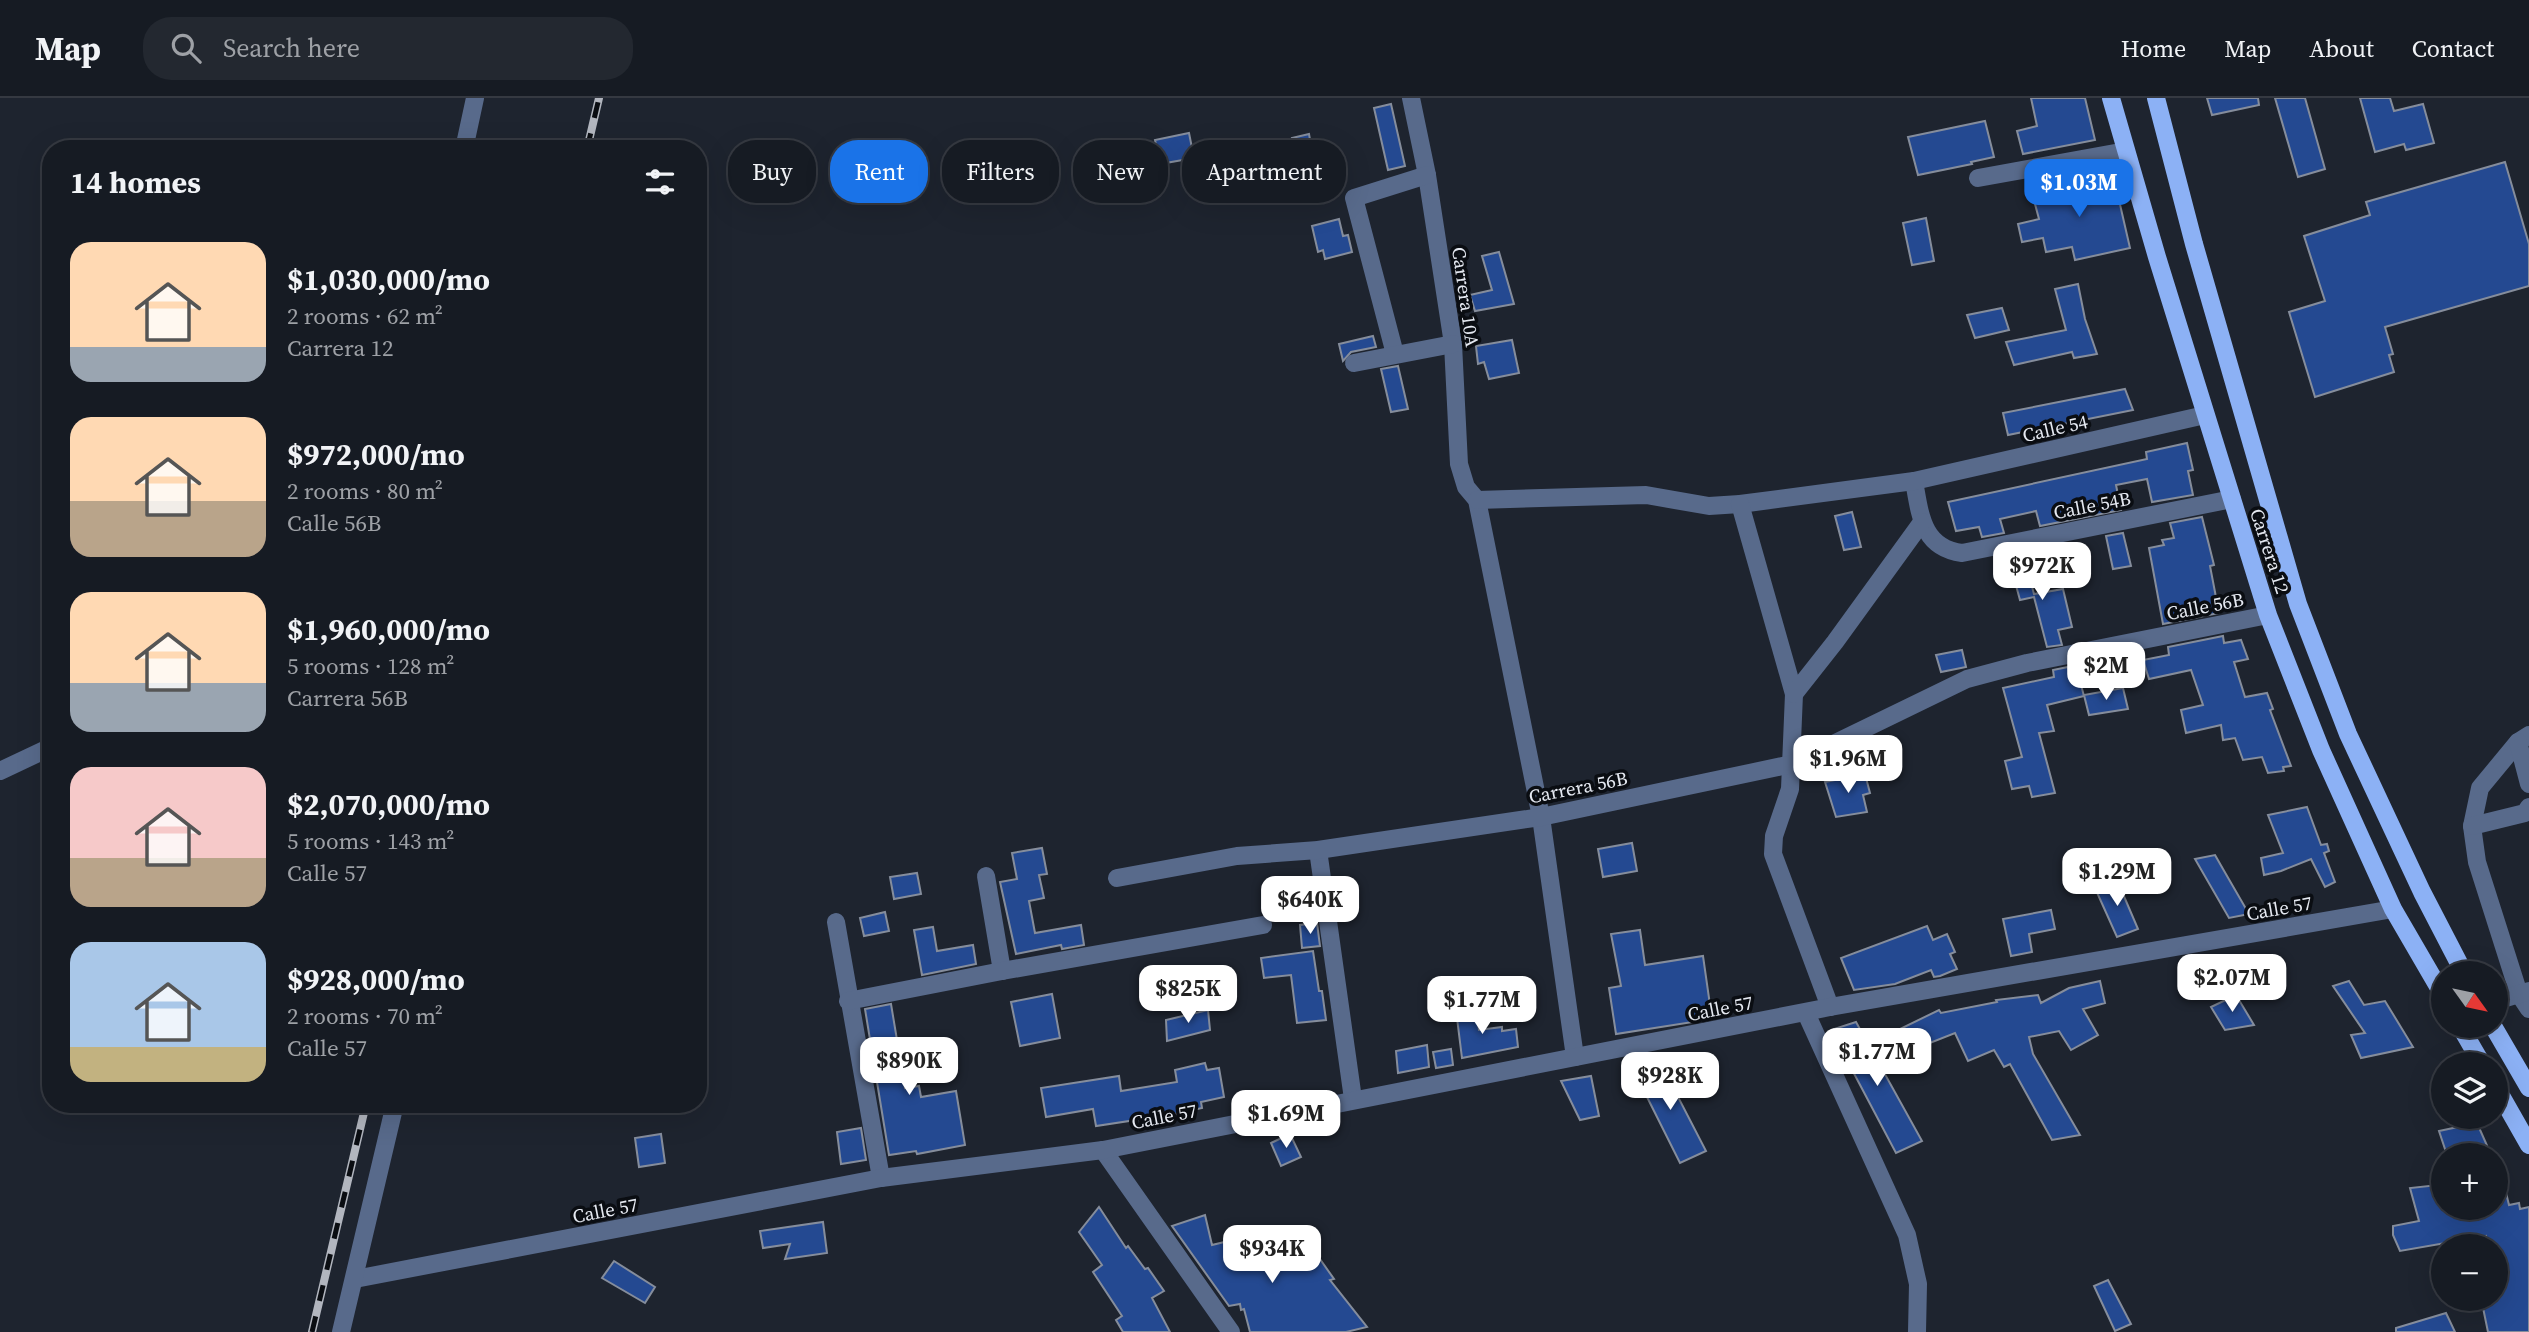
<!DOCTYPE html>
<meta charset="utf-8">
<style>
body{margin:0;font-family:"Source Serif 4",serif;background:#232830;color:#f1f3f6;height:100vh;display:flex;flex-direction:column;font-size:26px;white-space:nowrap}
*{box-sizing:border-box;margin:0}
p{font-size:23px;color:#9ea1a6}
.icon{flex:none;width:38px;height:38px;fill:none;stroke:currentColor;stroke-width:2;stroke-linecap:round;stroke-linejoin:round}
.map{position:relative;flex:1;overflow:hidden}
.sheet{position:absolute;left:42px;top:42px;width:665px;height:973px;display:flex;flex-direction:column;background:#161b23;border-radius:28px;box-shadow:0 7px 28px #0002,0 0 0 2px #353941}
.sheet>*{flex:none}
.guide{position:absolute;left:728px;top:42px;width:665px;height:63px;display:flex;gap:14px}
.needle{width:46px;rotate:123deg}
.buttons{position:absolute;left:2431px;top:863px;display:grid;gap:14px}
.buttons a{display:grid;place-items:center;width:77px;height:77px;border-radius:50%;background:#161b23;box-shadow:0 7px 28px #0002,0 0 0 2px #353941;font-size:35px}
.price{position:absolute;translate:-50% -60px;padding:0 16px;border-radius:14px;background:#fff;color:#222;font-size:23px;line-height:46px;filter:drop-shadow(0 2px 4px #0008)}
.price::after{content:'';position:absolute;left:50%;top:42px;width:21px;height:16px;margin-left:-10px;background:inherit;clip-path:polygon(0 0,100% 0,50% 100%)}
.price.on{background:#1a73e8;color:#fff}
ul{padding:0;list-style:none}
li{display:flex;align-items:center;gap:21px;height:175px;padding:0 28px}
li span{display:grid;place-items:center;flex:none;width:196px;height:140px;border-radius:21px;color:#555}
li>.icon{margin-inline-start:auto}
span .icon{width:84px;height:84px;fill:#fffc;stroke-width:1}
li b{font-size:30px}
h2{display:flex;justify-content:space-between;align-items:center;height:84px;padding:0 28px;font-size:30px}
.chip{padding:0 24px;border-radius:28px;background:#161b23;box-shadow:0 7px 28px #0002,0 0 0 2px #353941;font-size:24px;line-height:63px}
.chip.on{background:#1a73e8;color:#fff}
header{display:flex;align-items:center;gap:42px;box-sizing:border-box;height:98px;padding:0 35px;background:#161b23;border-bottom:2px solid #353941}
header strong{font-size:33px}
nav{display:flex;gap:38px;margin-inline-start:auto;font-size:24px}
.search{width:490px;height:63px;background:#232830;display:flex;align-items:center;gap:18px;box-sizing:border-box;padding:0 24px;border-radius:28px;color:#9ea1a6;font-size:26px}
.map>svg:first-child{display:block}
.building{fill:#244991;stroke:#858d9c;stroke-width:2}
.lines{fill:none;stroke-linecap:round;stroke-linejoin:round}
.minor{stroke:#586a8b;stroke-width:18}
.major{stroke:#8cb1f5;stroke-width:18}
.rail-casing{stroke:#b2b6bf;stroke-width:8}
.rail{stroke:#0a0d12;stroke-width:5;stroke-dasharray:16;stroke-linecap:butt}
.labels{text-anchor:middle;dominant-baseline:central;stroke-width:7;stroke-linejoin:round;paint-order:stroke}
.street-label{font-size:19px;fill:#e5e9f1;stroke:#0a0d12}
</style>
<header>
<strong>Map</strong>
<div class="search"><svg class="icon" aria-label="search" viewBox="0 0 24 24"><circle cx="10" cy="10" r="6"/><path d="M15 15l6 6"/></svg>Search here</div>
<nav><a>Home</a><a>Map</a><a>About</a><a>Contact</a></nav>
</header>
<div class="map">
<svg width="2529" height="1234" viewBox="0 0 2529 1234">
<rect width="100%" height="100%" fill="#1e242f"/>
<g class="building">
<polygon points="2031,0 2085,0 2095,42 2023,56 2017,33 2037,28"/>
<polygon points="2207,0 2258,0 2259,7 2212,17"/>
<polygon points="2275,0 2305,0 2325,71 2298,79"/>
<polygon points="2360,0 2390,0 2394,13 2423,6 2434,45 2406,52 2404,46 2375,54"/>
<polygon points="1391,6 1405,68 1388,72 1374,10"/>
<polygon points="1985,23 1994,59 1971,64 1972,66 1918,77 1908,39"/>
<polygon points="1189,35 1194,60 1160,66 1155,42"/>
<polygon points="1309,36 1312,53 1296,57 1292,40"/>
<polygon points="2505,64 2529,146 2529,188 2385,229 2393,256 2389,257 2394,274 2315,299 2289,214 2325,203 2304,138 2370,117 2366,104"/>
<polygon points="2113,76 2130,150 2075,162 2072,149 2046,154 2043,140 2022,144 2018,126 2039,121 2031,91 2052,87 2054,94 2083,89 2081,82"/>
<polygon points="1926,120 1934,163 1912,167 1903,125"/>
<polygon points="1339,121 1343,138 1348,137 1352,154 1325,161 1323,152 1318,154 1312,128"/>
<polygon points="1499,154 1514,206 1475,213 1470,197 1492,192 1482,158"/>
<polygon points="2078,186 2085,221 2097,256 2074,260 2072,254 2014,267 2006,244 2066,232 2055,191"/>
<polygon points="2002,210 2009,232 1975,240 1967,217"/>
<polygon points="1373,238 1376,249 1351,254 1343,263 1339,246"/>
<polygon points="1512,242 1519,275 1489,281 1484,264 1478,266 1476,248"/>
<polygon points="1398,268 1408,311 1391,314 1381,271"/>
<polygon points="2125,291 2133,312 2008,337 2003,315"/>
<polygon points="2187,345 2193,372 2188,373 2193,397 2152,404 2147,381 2116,387 2121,412 2040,428 2036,413 2000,421 2004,435 1982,439 1979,429 1956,433 1948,404 2147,361 2146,354"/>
<polygon points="1852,414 1861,449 1844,452 1835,418"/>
<polygon points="2202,419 2214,467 2210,468 2219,515 2163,526 2149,450 2164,447 2162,442 2174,440 2170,425"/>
<polygon points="2123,435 2131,468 2113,471 2106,438"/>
<polygon points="2023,455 2034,496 2063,491 2072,529 2058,532 2062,547 2047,549 2034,499 2020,502 2008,458"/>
<polygon points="2223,538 2224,545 2241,542 2248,561 2234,564 2245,599 2267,595 2273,611 2270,612 2291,668 2283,669 2284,673 2268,675 2262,659 2243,662 2235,640 2223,642 2221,627 2186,635 2181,612 2203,607 2191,572 2149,581 2143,562 2169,557 2168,549"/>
<polygon points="1962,552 1966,569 1941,574 1936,557"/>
<polygon points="2068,569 2070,577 2078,576 2084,598 2047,607 2054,633 2039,635 2055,695 2032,699 2029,688 2012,691 2005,663 2022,659 2003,590 2054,579 2053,572"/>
<polygon points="2123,590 2128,611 2089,617 2084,597"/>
<polygon points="1865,676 1870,695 1863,697 1867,714 1836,719 1825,684"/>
<polygon points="2307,709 2321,747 2327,746 2329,753 2324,755 2335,784 2325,789 2311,761 2281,773 2264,777 2261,760 2283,755 2268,717"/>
<polygon points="1632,745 1637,773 1603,779 1598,751"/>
<polygon points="1042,750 1047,776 1039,777 1044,800 1029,803 1035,835 1081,827 1084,847 1062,851 1061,847 1016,856 1000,784 1017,781 1012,755"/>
<polygon points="2215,757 2223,771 2249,816 2229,820 2195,761"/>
<polygon points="917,775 921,796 894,801 890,779"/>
<polygon points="2117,782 2138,831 2117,839 2095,790"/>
<polygon points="2051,812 2055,831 2029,836 2032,854 2011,858 2003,821"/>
<polygon points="885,814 889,833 864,838 860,820"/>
<polygon points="1317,825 1320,848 1302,850 1300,827"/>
<polygon points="1927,828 1933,842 1947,836 1955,854 1950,856 1957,871 1940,878 1934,879 1931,872 1895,886 1854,892 1841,860"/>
<polygon points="933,829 937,853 973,847 976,866 922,877 914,832"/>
<polygon points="1640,832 1645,867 1703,858 1712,921 1616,936 1609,890 1621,888 1611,836"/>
<polygon points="1313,853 1319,893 1322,893 1326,922 1297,925 1291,877 1264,880 1261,860"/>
<polygon points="2100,883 2105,905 2083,911 2098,937 2071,952 2059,933 2029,939 2033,956 2080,1037 2052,1042 2010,966 2004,969 1994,952 1968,963 1955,935 1907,954 1896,933 1939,912 1941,915 1997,904 1996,902 2038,897 2041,905 2069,890"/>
<polygon points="2349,883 2364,907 2385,903 2413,949 2361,960 2351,937 2365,935 2333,888"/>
<polygon points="1052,896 1060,940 1020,948 1011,904"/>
<polygon points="2236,897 2254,927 2225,932 2211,909"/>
<polygon points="891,906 905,990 919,988 921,999 956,993 965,1047 917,1056 916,1053 889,1057 865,911"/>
<polygon points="1476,909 1479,932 1502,929 1502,933 1516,931 1518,949 1462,960 1456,912"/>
<polygon points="1208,912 1210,932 1167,943 1166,922"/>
<polygon points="1856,924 1922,1043 1896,1055 1840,949 1843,948 1834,931"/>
<polygon points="1427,947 1429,969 1398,975 1396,953"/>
<polygon points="1451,951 1453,967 1436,970 1433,954"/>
<polygon points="1205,965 1207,972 1219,970 1224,999 1201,1004 1202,1010 1175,1016 1096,1028 1093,1011 1046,1019 1041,990 1119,978 1121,993 1177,984 1175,972"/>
<polygon points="1661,966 1706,1053 1680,1065 1633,971"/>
<polygon points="1591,978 1599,1018 1580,1022 1561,983"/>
<polygon points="2477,1025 2489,1052 2463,1057 2447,1057 2439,1033"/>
<polygon points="861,1030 866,1062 841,1066 837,1034"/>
<polygon points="661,1036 665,1065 639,1069 635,1040"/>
<polygon points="1290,1036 1301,1059 1281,1068 1271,1045"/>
<polygon points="2496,1078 2502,1078 2509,1107 2519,1105 2520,1111 2529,1109 2529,1234 2488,1234 2481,1200 2496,1200 2496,1148 2488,1148 2486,1138 2400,1153 2393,1137 2393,1128 2419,1123 2410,1090 2438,1087 2443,1099 2443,1110 2496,1110"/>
<polygon points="1099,1109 1126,1150 1128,1148 1145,1171 1148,1170 1164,1193 1152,1200 1170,1234 1123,1234 1116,1222 1122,1218 1093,1174 1102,1167 1079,1134"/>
<polygon points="1205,1117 1212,1147 1241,1140 1260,1165 1310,1147 1334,1181 1330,1182 1367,1229 1346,1234 1250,1234 1244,1211 1241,1212 1240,1206 1229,1208 1172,1128"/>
<polygon points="823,1124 827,1155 785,1161 790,1146 763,1150 760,1133"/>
<polygon points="614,1163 655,1189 645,1205 602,1180"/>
<polygon points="2108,1182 2131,1226 2115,1233 2094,1188"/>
<polygon points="2446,1215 2455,1234 2396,1234 2396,1230"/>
</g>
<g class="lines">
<g class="minor">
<polyline points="1411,0 1427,77 1453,246 1459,366 1466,389 1477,402 1541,719 1575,959"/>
<polyline points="464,51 475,0"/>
<polyline points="1978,80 2126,53"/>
<polyline points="1395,256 1354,100 1427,77"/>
<polyline points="1354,265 1453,246"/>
<path d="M 1914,383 C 1920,416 1922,450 1962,455 L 2232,401"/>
<polyline points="1477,402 1646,397 1709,408 1740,406 1914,383 2205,317"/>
<polyline points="1740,406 1794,596 1790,691 1774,738 1773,756 1830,909"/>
<polyline points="1794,596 1835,544 1922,424"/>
<polyline points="2529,637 2518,644 2480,690 2472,728 2477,764 2519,896 2529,911"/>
<polyline points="2518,644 2529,686"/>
<polyline points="0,673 51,649"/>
<polyline points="2472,728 2525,715 2529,709"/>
<polyline points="1318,752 1353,1001"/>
<polyline points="986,778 1002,873"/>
<polyline points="1117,780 1237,758 1318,752 1541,719 1792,666 1967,581 2027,565 2268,517"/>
<polyline points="836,824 881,1080"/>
<polyline points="848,903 1002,873 1263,827"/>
<polyline points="2496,903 2529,893"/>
<polyline points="1806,915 1907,1137 1918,1186 1917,1234"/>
<polyline points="1103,1052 1231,1234"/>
<polyline points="355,1181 881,1080 1103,1052 1830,909 2393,811"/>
<polyline points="341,1234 395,1006"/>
</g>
<g class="major">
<polyline points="2111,0 2157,159 2268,517 2321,652 2393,811 2443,897"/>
<polyline points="2156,0 2194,146 2298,506 2348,636 2422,794 2464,875"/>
<polyline points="2460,928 2482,966"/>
<polyline points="2493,928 2529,990"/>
<polyline points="2496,989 2529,1047"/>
</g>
<defs>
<g id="rail">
<polyline points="587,51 599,0"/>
<polyline points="312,1234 366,1006"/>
</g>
</defs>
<use href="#rail" class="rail-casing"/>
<use href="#rail" class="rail"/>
</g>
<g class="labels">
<g class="street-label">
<text transform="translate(1466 199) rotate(82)">Carrera 10A</text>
<text transform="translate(2055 330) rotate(-13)">Calle 54</text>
<text transform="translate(2092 407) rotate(-11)">Calle 54B</text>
<text transform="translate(2270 453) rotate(72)">Carrera 12</text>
<text transform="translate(2205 508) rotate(-11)">Calle 56B</text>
<text transform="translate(1578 689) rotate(-11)">Carrera 56B</text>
<text transform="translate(2279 810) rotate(-10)">Calle 57</text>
<text transform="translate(1720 910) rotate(-11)">Calle 57</text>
<text transform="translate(1164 1018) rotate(-11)">Calle 57</text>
<text transform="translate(605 1112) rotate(-11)">Calle 57</text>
</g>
</g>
</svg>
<div class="buttons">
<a><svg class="needle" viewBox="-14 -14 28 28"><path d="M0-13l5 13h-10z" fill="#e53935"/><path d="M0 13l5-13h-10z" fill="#9ea1a6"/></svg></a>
<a><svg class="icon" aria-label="layers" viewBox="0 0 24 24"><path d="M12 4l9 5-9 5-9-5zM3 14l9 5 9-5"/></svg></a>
<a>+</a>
<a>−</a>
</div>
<b class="price on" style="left:2079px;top:121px">$1.03M</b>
<b class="price" style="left:2042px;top:504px">$972K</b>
<b class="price" style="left:2106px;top:604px">$2M</b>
<b class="price" style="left:1848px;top:697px">$1.96M</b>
<b class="price" style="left:2117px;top:810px">$1.29M</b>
<b class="price" style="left:1310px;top:838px">$640K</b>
<b class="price" style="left:2232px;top:916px">$2.07M</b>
<b class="price" style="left:1188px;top:927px">$825K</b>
<b class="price" style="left:1482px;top:938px">$1.77M</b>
<b class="price" style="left:1877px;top:990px">$1.77M</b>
<b class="price" style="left:909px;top:999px">$890K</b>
<b class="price" style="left:1670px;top:1014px">$928K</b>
<b class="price" style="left:1286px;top:1052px">$1.69M</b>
<b class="price" style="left:1272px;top:1187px">$934K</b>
<div class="guide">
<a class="chip">Buy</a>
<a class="chip on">Rent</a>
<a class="chip">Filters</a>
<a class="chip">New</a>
<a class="chip">Apartment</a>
</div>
<section class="sheet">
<h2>14 homes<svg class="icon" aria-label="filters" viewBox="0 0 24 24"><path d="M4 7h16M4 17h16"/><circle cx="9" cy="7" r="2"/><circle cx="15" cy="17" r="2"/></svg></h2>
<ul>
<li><span style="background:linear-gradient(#ffd9b3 75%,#9aa5b1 0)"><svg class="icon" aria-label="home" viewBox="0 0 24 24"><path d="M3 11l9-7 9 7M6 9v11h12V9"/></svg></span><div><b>$1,030,000/mo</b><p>2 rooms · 62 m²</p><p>Carrera 12</p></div></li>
<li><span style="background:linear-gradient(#ffd9b3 60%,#b9a48a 0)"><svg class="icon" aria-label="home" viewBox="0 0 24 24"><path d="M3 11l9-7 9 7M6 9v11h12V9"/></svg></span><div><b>$972,000/mo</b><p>2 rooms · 80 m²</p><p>Calle 56B</p></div></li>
<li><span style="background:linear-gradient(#ffd9b3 65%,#9aa5b1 0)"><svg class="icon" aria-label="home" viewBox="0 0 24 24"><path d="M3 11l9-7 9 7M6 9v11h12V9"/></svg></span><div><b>$1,960,000/mo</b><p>5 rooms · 128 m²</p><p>Carrera 56B</p></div></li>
<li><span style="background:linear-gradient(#f6c9c9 65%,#b9a48a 0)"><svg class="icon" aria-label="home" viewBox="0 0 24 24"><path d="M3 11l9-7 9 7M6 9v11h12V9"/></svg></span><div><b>$2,070,000/mo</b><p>5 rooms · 143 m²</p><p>Calle 57</p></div></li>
<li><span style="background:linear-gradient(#a9c7e8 75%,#c2b280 0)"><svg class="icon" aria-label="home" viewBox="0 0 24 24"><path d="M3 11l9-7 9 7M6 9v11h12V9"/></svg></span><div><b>$928,000/mo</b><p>2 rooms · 70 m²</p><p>Calle 57</p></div></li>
</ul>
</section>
</div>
